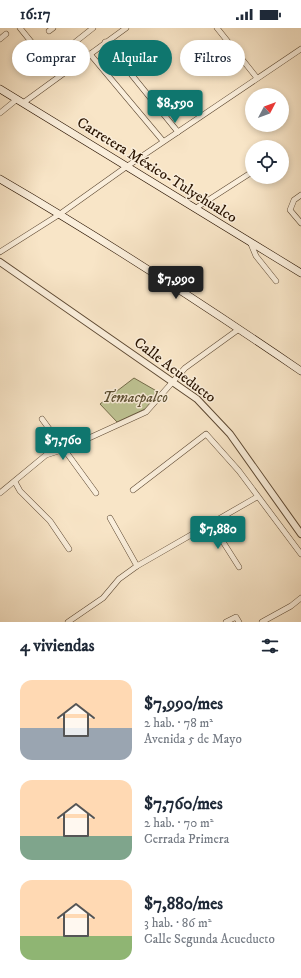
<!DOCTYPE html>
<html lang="es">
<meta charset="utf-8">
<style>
body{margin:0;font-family:"IM FELL DW Pica",serif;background:#f2f2f3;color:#1f2937;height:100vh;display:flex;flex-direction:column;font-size:15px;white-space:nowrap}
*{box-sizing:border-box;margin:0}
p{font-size:13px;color:#747a83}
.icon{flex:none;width:22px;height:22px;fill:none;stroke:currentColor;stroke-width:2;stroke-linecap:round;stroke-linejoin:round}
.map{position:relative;height:594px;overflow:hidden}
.sheet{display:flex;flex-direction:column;background:#fff;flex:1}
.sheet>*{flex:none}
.top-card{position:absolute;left:12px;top:12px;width:277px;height:36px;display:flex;gap:8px}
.needle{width:26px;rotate:49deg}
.tools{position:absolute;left:245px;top:60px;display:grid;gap:8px}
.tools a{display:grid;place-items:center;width:44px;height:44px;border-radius:50%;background:#fff;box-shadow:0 2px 6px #0003;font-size:20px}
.price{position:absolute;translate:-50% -34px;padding:0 9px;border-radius:4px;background:#0f766e;color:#fff;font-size:13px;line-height:26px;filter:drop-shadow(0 1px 2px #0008)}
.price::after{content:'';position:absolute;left:50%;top:24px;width:12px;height:9px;margin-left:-6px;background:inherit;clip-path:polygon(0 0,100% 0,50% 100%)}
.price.active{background:#222;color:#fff}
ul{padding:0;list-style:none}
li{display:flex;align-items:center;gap:12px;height:100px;padding:0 20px}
li span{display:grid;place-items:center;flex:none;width:112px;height:80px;border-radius:12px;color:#555}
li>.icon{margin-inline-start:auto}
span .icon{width:48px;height:48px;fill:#fffc;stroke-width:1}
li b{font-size:17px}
h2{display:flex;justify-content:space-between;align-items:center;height:48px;padding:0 20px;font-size:17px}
.chip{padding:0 14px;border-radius:18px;background:#fff;box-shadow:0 2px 6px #0003;font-size:14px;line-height:36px}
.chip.active{background:#0f766e;color:#fff}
.status{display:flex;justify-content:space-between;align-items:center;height:28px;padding:0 20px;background:#fff;direction:ltr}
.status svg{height:11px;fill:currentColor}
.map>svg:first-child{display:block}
.green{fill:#bfc494;stroke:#746c4a}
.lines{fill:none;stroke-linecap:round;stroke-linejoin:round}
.minor-casing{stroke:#5d4832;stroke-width:6}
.tertiary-casing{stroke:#5d4832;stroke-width:8}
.secondary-casing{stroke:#291300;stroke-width:8}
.minor{stroke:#faeedb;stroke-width:5}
.tertiary{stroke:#faeedb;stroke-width:6}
.secondary{stroke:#faeedb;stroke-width:7}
.labels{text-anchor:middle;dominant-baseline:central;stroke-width:3;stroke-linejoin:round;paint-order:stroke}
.street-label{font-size:15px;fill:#291300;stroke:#faeedb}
.park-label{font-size:15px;font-style:italic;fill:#5e5134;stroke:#faeedb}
</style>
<div class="status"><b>16:17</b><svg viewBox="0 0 49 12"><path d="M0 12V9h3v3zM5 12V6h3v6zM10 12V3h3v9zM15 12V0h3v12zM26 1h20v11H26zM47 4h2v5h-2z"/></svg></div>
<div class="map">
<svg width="301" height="594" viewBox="0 0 301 594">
<rect width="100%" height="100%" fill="#f8e5c7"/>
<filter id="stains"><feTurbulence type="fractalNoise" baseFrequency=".005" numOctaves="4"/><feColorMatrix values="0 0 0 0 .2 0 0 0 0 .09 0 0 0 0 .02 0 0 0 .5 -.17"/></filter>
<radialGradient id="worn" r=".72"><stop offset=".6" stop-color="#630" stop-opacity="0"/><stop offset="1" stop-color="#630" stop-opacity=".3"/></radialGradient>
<polygon class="green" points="134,350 160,365 145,381 117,394 100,376"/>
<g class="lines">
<defs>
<g id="minor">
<polyline points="20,0 59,48"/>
<polyline points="217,0 257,50"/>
<polyline points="49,3 53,0"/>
<polyline points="0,11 6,6"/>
<polyline points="105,14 178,104"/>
<polyline points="69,19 93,0"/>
<polyline points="90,26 163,113"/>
<polyline points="23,75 126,0"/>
<polyline points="0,85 16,72"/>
<polyline points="301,167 294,172 290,182 301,195"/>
<polyline points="196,180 252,144"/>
<polyline points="251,216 256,228 276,253"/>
<polyline points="0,224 60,186 126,139 301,21"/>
<polyline points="42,391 96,465"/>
<polyline points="15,454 20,463 50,493 69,521"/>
<polyline points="133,462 206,406 239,443 301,526"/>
<polyline points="0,465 46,427 65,421 146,384 185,340 239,301"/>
<polyline points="110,490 137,538"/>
<polyline points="211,495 239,539"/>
<polyline points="68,594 103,570 119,551 137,538 257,469"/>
<polyline points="226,594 236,589 239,594"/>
<polyline points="262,594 291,578 301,570"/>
</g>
<polyline id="tertiary" points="0,234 197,371 230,406 301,506"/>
<g id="secondary">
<polyline points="0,61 301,245"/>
<path d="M 0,151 C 103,211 203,276 301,343"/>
</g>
</defs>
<use href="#minor" class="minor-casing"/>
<use href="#tertiary" class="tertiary-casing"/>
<use href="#secondary" class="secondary-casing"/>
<use href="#minor" class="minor"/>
<use href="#tertiary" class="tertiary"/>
<use href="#secondary" class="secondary"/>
</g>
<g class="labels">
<g class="street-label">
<text transform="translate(157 142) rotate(32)">Carretera México-Tulyehualco</text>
<text transform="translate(175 342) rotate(37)">Calle Acueducto</text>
</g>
<g class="park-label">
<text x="135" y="369">Temacpalco</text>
</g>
</g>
<rect width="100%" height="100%" filter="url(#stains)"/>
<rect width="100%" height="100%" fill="url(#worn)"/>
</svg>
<div class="tools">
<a><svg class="needle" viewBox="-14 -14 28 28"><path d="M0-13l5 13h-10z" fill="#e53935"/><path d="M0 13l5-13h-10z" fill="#747a83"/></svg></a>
<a><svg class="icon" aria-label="locate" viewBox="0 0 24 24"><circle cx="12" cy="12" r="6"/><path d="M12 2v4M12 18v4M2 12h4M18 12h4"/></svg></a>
</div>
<b class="price" style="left:175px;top:96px">$8,590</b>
<b class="price active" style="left:176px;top:272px">$7,990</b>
<b class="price" style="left:63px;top:433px">$7,760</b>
<b class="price" style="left:218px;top:522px">$7,880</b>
<div class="top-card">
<a class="chip">Comprar</a>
<a class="chip active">Alquilar</a>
<a class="chip">Filtros</a>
</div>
</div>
<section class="sheet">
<h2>4 viviendas<svg class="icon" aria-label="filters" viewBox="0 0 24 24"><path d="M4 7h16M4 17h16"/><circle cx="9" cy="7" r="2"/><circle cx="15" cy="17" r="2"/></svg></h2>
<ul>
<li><span style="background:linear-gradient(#ffd9b3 60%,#9aa5b1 0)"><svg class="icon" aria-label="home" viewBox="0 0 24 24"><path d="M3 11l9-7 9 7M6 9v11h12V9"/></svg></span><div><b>$7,990/mes</b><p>2 hab. · 78 m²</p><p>Avenida 5 de Mayo</p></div></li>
<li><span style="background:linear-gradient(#ffd9b3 70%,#7fa58c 0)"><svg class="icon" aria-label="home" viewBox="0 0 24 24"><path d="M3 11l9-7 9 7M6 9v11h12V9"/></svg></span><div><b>$7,760/mes</b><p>2 hab. · 70 m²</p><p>Cerrada Primera</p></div></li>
<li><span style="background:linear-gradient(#ffd9b3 70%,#8fb573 0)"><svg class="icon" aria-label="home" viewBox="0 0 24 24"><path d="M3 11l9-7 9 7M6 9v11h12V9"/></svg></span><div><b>$7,880/mes</b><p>3 hab. · 86 m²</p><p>Calle Segunda Acueducto</p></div></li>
</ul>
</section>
